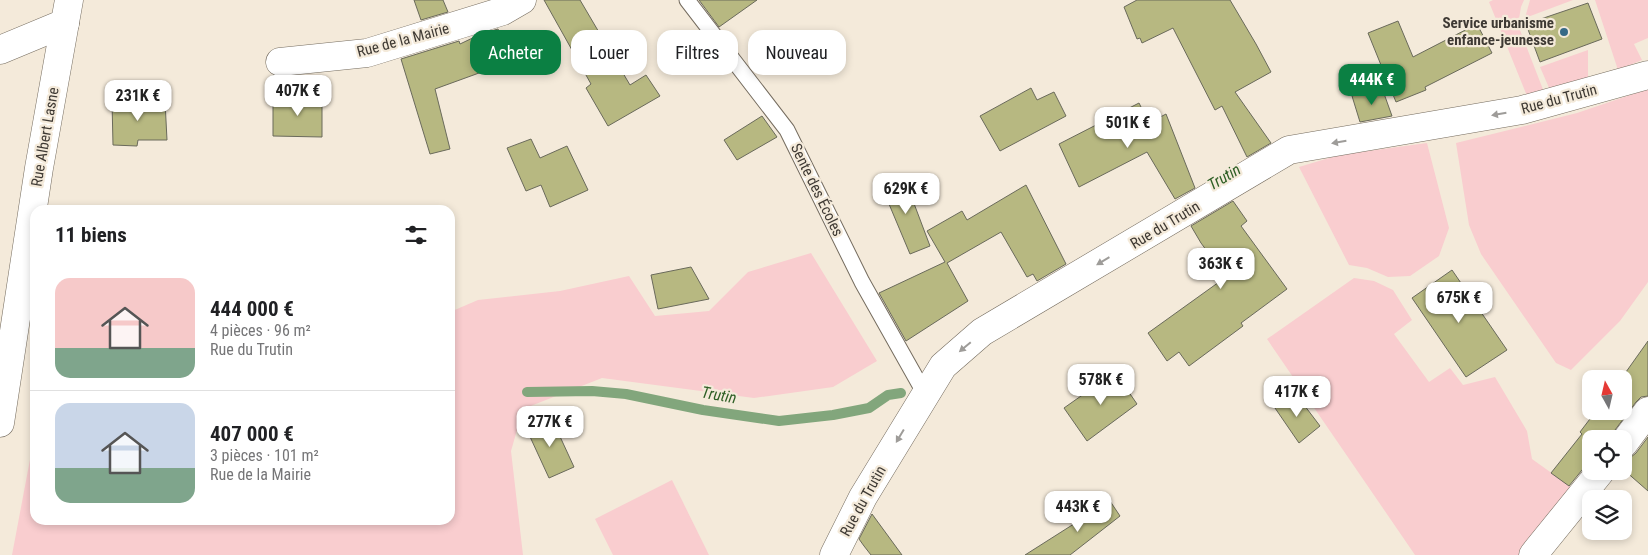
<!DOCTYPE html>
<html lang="fr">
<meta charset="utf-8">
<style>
body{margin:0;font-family:"Roboto Condensed",sans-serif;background:#f2f2f2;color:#202124;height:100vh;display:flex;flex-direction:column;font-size:19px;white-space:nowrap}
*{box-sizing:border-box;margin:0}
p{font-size:16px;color:#757577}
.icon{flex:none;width:28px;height:28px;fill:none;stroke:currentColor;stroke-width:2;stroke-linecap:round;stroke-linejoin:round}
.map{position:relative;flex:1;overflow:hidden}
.details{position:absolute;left:30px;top:205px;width:425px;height:320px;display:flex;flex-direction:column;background:#fff;border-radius:15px;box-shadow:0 2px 8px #0003}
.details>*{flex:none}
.guide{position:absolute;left:470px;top:30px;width:475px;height:45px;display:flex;gap:10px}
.needle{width:32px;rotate:352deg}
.tools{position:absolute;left:1582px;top:370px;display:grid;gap:10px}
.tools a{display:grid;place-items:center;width:50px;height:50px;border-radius:10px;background:#fff;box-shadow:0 2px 8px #0003;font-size:25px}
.price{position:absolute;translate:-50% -42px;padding:0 11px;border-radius:10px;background:#fff;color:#222;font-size:16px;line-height:32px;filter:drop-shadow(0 1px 2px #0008)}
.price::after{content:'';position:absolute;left:50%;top:30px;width:15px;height:11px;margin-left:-8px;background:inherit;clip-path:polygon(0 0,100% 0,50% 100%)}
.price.on{background:#0b8043;color:#fff}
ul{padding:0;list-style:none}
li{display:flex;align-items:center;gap:15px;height:125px;padding:0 25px}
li+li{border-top:1px solid #e0e0e0}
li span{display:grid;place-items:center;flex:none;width:140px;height:100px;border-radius:15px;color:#555}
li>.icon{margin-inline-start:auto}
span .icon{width:60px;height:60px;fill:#fffc;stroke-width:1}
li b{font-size:21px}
h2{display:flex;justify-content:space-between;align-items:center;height:60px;padding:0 25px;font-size:21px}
.pill{padding:0 18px;border-radius:15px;background:#fff;box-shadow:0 2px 8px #0003;font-size:18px;line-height:45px}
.pill.on{background:#0b8043;color:#fff}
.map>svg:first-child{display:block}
.green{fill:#f9cdcf}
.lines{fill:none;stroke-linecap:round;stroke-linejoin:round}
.stream{stroke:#82a67c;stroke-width:10}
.building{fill:#b7b881;stroke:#6a6a5b}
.lane-casing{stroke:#756c5f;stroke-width:17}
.street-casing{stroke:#756c5f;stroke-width:29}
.secondary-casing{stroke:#756c5f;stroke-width:29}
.lane{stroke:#fff;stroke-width:15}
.street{stroke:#fff;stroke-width:28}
.secondary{stroke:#fff;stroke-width:28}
.oneway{fill:#9e9c99}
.poi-dot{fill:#366986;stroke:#f4eada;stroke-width:2}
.labels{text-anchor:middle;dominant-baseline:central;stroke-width:4.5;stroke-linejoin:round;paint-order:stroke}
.poi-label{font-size:15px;font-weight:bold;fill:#3e3933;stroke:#f4eada;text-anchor:end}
.street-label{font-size:15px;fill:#3e3933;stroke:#f4eada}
.water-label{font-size:16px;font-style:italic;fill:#2e5f25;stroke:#f4eada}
</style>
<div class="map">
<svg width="1648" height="555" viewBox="0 0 1648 555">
<rect width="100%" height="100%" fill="#f4eada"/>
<g class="green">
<polygon points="1493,0 1524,0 1521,7 1518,25 1544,92 1527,96 1489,2"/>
<polygon points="1530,0 1573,0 1525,18"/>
<polygon points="1595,0 1648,0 1648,38 1634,44 1642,60 1618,70"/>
<polygon points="1588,50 1588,80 1550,90 1540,67"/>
<polygon points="1648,89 1648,282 1620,321 1571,370 1556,363 1481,254 1469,225 1456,143 1577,113"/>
<polygon points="1427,143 1449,228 1439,256 1410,276 1388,277 1367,268 1349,265 1299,167 1339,155"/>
<polygon points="811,253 877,361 833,387 754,398 602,378 523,409 511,451 523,555 12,555 35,433 35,520 450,520 450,312 478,300 560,291 629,276 655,316 709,311 748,272"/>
<polygon points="1354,278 1374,281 1393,290 1412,320 1394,334 1429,382 1450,368 1463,385 1495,377 1527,431 1532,459 1574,489 1519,555 1415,555 1267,339"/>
<polygon points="672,480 709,555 613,555 595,519"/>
</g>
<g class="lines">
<polyline class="stream" points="527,392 592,391 626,394 703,410 779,421 833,415 869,408 888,395 901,393"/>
</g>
<g class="building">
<polygon points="414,0 443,0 448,12 421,20"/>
<polygon points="544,0 580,0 630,85 646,75 660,96 608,126 586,88 591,84"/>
<polygon points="699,0 757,0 719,27"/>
<polygon points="1137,0 1230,0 1256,44 1271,72 1235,92 1271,143 1247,157 1222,106 1215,110 1173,28 1142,43 1140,38 1137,39 1124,7"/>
<polygon points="1588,3 1602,39 1540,62 1526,24"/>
<polygon points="1398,21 1413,57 1477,24 1492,53 1425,87 1426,90 1396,102 1368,33"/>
<polygon points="498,29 508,49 486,60 490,69 435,89 450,149 430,154 401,59 459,41 460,44 481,34"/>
<polygon points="1031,88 1037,100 1054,92 1066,116 1000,151 980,116"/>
<polygon points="1382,88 1392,116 1360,122 1352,96"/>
<polygon points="273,97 322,97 322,137 273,136"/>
<polygon points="112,101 165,101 167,140 138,140 137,146 113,145"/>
<polygon points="1139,103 1149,123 1166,114 1195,188 1175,199 1147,152 1079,187 1059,144"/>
<polygon points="762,116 777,137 737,160 724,140"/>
<polygon points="531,139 540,158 567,146 588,190 550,207 541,185 526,191 507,148"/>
<polygon points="904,177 930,246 910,254 881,185"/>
<polygon points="1026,185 1066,264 1037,281 1033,274 1027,277 1001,232 947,263 968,301 906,341 879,293 945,262 927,231 962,211 967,220"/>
<polygon points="1233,201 1247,221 1241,226 1287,289 1241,323 1243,326 1189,366 1179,352 1167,361 1148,333 1226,277 1201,243 1191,226"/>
<polygon points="691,267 709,299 658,309 651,275"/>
<polygon points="1452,270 1507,350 1466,377 1412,298"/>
<polygon points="1648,341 1648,396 1641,397 1636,402 1612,434 1609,439 1591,439 1591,459 1569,486 1551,473 1582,434 1580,432 1596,411 1624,411 1624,379 1621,379"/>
<polygon points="1115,372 1137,404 1087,441 1064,408"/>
<polygon points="1295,393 1320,426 1299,443 1275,408"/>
<polygon points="551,417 574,467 549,478 526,428"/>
<polygon points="1648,437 1648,491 1624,470 1624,458 1631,457 1636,453"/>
<polygon points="1110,501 1120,516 1070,555 1025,555"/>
<polygon points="872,514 902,555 871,555 864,546 859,539"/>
</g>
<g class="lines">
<defs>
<polyline id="lane" points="687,0 787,130 862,282 925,394"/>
<g id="street">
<polyline points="0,50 65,23"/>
<polyline points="280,62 367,53 503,11 522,0"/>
<polyline points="1624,443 1648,411"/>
<polyline points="834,555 863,497 943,366 982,332 1289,150 1522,110 1648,75"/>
<polyline points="1533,555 1601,471"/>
</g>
<polyline id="secondary" points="0,423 39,168 69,0"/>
</defs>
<use href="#lane" class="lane-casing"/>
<use href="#street" class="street-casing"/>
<use href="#secondary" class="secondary-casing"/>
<use href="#lane" class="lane"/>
<use href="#street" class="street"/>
<use href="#secondary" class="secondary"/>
</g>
<defs><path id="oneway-solid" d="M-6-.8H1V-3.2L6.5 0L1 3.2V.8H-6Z" transform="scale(1.25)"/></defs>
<g class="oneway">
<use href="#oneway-solid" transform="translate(1499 114) rotate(170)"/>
<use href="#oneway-solid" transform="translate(1339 142) rotate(170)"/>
<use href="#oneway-solid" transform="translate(1103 261) rotate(149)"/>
<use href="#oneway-solid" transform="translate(965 347) rotate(140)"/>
<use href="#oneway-solid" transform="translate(900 436) rotate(121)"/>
</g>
<circle class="poi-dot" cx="1564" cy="32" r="5"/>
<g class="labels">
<g class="poi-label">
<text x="1554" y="23">Service urbanisme<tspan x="1554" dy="17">enfance-jeunesse</tspan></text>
</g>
<g class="street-label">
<text transform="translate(403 40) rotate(-15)">Rue de la Mairie</text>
<text transform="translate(1559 99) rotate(-15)">Rue du Trutin</text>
<text transform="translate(45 137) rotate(-80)">Rue Albert Lasne</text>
<text transform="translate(817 190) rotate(64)">Sente des Écoles</text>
<text transform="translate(1165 225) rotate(-31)">Rue du Trutin</text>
<text transform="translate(863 501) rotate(-61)">Rue du Trutin</text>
</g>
<g class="water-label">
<text transform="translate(1224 177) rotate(-31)">Trutin</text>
<text transform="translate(719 395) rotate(10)">Trutin</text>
</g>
</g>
</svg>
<div class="tools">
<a><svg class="needle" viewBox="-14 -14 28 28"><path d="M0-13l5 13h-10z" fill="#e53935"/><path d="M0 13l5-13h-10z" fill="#757577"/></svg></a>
<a><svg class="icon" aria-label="locate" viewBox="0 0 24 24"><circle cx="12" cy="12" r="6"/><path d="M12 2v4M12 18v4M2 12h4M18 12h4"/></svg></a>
<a><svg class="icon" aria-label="layers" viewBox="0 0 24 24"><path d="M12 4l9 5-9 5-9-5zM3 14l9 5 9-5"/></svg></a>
</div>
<b class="price on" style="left:1372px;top:106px">444K €</b>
<b class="price" style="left:298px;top:117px">407K €</b>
<b class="price" style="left:138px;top:122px">231K €</b>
<b class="price" style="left:1128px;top:149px">501K €</b>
<b class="price" style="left:906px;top:215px">629K €</b>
<b class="price" style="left:1221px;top:290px">363K €</b>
<b class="price" style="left:1459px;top:324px">675K €</b>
<b class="price" style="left:1101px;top:406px">578K €</b>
<b class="price" style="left:1297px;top:418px">417K €</b>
<b class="price" style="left:550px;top:448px">277K €</b>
<b class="price" style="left:1078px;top:533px">443K €</b>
<div class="guide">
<a class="pill on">Acheter</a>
<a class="pill">Louer</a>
<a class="pill">Filtres</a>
<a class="pill">Nouveau</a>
</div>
<section class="details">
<h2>11 biens<svg class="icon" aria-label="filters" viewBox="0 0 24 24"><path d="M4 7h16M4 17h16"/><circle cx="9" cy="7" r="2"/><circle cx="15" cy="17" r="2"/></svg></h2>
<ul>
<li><span style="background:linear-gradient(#f6c9c9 70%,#7fa58c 0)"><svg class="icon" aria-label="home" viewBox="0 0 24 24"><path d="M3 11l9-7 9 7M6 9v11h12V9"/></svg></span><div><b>444 000 €</b><p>4 pièces · 96 m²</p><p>Rue du Trutin</p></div></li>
<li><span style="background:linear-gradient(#c9d6e8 65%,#7fa58c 0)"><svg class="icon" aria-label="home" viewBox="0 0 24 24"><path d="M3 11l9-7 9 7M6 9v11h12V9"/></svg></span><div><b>407 000 €</b><p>3 pièces · 101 m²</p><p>Rue de la Mairie</p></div></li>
</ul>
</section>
</div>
